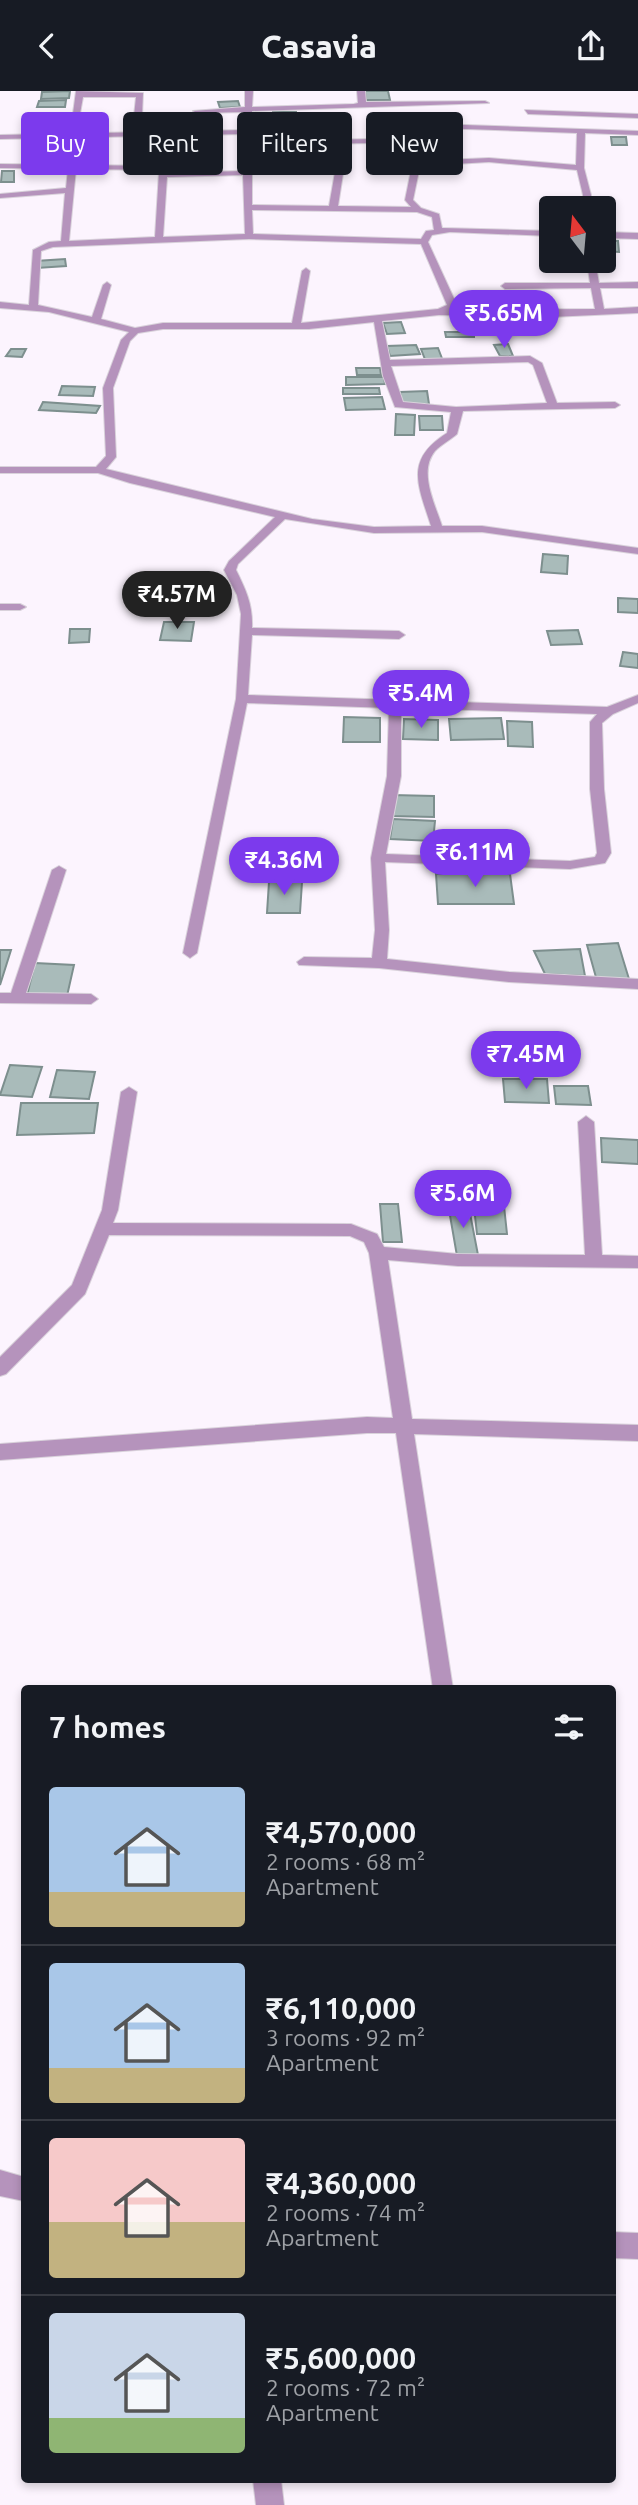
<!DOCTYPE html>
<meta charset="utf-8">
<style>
body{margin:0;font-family:Ubuntu,sans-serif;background:#242831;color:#f1f3f6;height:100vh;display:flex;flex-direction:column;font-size:26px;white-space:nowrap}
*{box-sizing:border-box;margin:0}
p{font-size:23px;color:#9ea1a6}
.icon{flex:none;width:38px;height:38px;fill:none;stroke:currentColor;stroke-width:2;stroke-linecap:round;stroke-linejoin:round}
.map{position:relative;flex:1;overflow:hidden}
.details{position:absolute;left:21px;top:1594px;width:595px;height:798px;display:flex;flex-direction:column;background:#171b24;border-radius:7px;box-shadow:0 4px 10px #0003}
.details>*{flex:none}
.banner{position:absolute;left:21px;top:21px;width:597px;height:63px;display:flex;gap:14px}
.needle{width:46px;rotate:344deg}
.tools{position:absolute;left:539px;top:105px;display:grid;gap:14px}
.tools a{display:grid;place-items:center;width:77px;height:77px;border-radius:7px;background:#171b24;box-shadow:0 4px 10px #0003;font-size:35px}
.price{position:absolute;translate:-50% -60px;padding:0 16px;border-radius:24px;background:#7c3aed;color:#fff;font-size:23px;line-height:46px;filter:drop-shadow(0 2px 4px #0008)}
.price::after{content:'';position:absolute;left:50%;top:42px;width:21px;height:16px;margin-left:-10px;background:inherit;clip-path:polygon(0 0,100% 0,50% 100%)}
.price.on{background:#222;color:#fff}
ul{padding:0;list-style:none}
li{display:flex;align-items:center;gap:21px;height:175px;padding:0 28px}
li+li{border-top:2px solid #363941}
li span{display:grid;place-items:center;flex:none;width:196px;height:140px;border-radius:7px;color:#555}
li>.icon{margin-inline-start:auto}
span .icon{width:84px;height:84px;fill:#fffc;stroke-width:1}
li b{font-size:30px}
h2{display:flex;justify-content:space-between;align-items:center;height:84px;padding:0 28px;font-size:30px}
.pill{padding:0 24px;border-radius:7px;background:#171b24;box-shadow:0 4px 10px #0003;font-size:24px;line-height:63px}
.pill.on{background:#7c3aed;color:#fff}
header{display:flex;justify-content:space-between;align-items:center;height:91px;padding:0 28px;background:#171b24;font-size:32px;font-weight:800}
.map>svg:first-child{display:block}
.building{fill:#a9bbba;stroke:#7d8f8e;stroke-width:2}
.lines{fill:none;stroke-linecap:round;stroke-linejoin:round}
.minor-casing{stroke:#d9d2db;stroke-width:2}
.minor{fill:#b593bc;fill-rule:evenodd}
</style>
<header><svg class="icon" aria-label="back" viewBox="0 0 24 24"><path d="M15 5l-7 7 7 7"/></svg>Casavia<svg class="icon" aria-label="share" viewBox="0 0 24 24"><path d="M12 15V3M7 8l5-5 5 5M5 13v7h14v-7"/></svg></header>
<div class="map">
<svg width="638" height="2414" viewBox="0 0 638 2414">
<rect width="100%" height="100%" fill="#fcf4fe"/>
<g class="building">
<polygon points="70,0 69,7 41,8 42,1"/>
<polygon points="365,0 388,0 390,9 366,9"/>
<polygon points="66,9 65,16 37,16 39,10"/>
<polygon points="238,10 240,16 220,17 218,11"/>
<polygon points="273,21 296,21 297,30 273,31"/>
<polygon points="611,46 626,46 627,54 612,54"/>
<polygon points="2,80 14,80 14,91 1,91"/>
<polygon points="604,149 618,150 619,161 604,160"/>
<polygon points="65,168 66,175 37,177 36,170"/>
<polygon points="401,231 405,242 387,243 383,232"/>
<polygon points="463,231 493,231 494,239 463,238"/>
<polygon points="445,241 474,241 474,246 446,246"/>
<polygon points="508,253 513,265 500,265 494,254"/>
<polygon points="416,254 420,263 390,265 387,255"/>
<polygon points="438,257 443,270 426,271 421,258"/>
<polygon points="11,258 26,258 22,266 6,265"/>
<polygon points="356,277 380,277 381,284 357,284"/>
<polygon points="346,286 384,286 385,293 346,294"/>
<polygon points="62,295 95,296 93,305 59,304"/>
<polygon points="343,297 379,297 380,303 343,303"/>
<polygon points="427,300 429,313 402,314 400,301"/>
<polygon points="382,306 385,318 346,319 344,307"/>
<polygon points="43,311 100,315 96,322 39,319"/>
<polygon points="396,323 415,324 414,344 395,344"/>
<polygon points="419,325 442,325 443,339 420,339"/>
<polygon points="543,463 568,465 567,483 541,481"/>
<polygon points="618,507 638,508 638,522 618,521"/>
<polygon points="164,531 194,531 191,550 160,549"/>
<polygon points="70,538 90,538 89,551 69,552"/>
<polygon points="578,539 582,553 551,554 547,540"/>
<polygon points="623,561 638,563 638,577 620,575"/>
<polygon points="409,592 439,592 443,612 412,612"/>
<polygon points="344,626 380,627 380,651 343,651"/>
<polygon points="501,627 504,648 451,649 449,628"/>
<polygon points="404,628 438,629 438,649 403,648"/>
<polygon points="507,630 532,631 533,656 508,655"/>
<polygon points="392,704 434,705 434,726 389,725"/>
<polygon points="393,728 435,730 433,750 390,748"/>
<polygon points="436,783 510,783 514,813 438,813"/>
<polygon points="269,791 302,791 300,822 267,822"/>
<polygon points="618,852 629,888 597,890 587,854"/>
<polygon points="580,858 585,885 545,883 534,860"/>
<polygon points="0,859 11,859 0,894"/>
<polygon points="35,872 74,874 67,905 27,904"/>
<polygon points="10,974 42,976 32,1006 0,1004"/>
<polygon points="57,979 95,981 89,1008 50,1006"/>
<polygon points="503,988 547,988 549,1012 505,1011"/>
<polygon points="554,995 588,995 591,1014 556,1013"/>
<polygon points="21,1012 98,1012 94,1042 17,1044"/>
<polygon points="601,1047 638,1049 638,1073 602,1071"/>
<polygon points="468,1112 478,1164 457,1165 448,1113"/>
<polygon points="380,1113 398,1113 402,1151 383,1151"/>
<polygon points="504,1115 507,1143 477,1143 474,1116"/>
</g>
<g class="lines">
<defs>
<g id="minor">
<polygon points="76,0 143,2 142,25 138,27 134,25 136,6 83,6 79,28 72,30"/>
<path d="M 245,0 L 253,0 L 252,16 L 354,13 L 358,12 L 357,0 L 365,0 L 366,11 L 485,10 L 489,12 L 252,20 L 252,50 L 374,48 L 378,50 L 374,52 L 252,54 L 252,114 L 329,115 L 337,70 L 341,68 L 345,70 L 338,115 L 411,116 L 405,109 L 419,40 L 435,33 L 638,40 L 638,44 L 585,42 L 584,77 L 591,104 L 591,117 L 583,117 L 583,104 L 577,79 L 489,71 L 420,75 L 413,109 L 421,117 L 439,123 L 442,137 L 551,140 L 551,145 L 450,141 L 432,144 L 428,151 L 457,214 L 453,219 L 595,218 L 591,197 L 505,198 L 501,195 L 505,192 L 590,192 L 587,170 L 595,170 L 599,192 L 638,191 L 638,197 L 600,197 L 604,218 L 638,216 L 638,222 L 551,226 L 439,224 L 382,230 L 390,269 L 530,265 L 542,272 L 557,312 L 615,311 L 620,314 L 615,317 L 463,320 L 457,343 C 450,349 442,353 435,360 C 418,381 435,413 442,435 L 482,435 L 638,457 L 638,463 L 482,441 L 374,442 L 285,428 L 238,473 L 236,479 C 246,499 253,514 252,537 L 399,540 L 405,544 L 399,548 L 252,544 L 248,604 L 607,616 L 638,604 L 638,612 L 613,623 L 602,632 L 604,698 L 611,762 L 605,772 L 570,778 L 385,771 L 389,839 L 387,868 L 509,881 L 638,888 L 638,898 L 509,891 L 379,877 L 299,874 L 297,871 L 304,866 L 372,867 L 375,839 L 371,767 L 387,685 L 389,617 L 247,612 L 197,862 L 190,867 L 183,862 L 236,608 L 241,523 L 237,504 L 224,479 L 229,470 L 275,426 L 130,392 L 98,382 L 0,382 L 0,376 L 96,376 L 106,365 L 103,297 L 121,249 L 129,241 L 49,221 L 0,217 L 0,211 L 29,214 L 33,159 L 49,151 L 61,150 L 65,102 L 0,107 L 0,103 L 66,97 L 68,78 L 0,77 L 0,73 L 159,75 L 167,82 L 243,80 L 244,43 L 0,48 L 0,44 L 244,39 L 245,21 L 197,22 L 193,20 L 245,16 ZM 436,37 L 577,42 L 576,74 L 489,67 L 421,70 L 427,41 ZM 76,78 L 157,79 L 159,81 L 155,146 L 69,150 ZM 243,84 L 245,143 L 163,146 L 167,86 ZM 252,119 L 417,121 L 432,126 L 434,139 L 426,140 L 421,148 L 253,143 ZM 249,148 L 421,153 L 447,214 L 438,218 L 301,232 L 310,180 L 306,177 L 302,180 L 292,232 L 163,232 L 135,237 L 101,228 L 111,194 L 107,191 L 103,194 L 92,226 L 38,214 L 41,160 L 53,156 ZM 374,231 L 383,285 L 395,316 L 451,321 L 447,342 C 404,369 418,394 431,435 L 374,436 L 312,428 L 106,378 L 116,366 L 113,297 L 130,250 L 138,242 L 163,238 L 309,238 ZM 528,271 L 533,274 L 547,312 L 456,316 L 403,311 L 391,275 ZM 401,617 L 597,623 L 590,631 L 590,698 L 597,762 L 595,766 L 570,770 L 386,763 L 401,685 Z"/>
<polygon points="525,19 638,23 638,27 528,23"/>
<polygon points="604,141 638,142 638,148 604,147"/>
<polygon points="0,513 20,513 26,516 20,519 0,519"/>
<polygon points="59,775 66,779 26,902 91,903 98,908 91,913 0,912 0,902 11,902 52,779"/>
<polygon points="129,996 137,1001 118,1119 113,1132 351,1133 377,1143 384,1156 458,1163 585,1164 578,1031 586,1025 594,1031 602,1164 638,1165 638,1177 458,1175 388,1169 412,1328 638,1334 638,1350 414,1343 453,1598 433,1598 396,1342 367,1342 0,1369 0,1353 367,1326 393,1327 369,1162 364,1151 350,1145 109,1144 85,1203 6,1283 0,1285 0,1266 72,1194 102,1119 121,1001"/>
<polygon points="0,2079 24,2086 24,2110 0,2105"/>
<polygon points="612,2141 638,2142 638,2168 612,2167"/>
<polygon points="253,2389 281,2389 284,2414 256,2414"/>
</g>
</defs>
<use href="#minor" class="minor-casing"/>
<use href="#minor" class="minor"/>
</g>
</svg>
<div class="tools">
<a><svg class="needle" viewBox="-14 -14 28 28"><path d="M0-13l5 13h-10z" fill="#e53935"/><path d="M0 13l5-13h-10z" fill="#9ea1a6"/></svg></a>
</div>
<b class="price" style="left:504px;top:259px">₹5.65M</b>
<b class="price on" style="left:177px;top:540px">₹4.57M</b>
<b class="price" style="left:421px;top:639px">₹5.4M</b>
<b class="price" style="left:475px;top:798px">₹6.11M</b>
<b class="price" style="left:284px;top:806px">₹4.36M</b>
<b class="price" style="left:526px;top:1000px">₹7.45M</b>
<b class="price" style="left:463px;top:1139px">₹5.6M</b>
<div class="banner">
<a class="pill on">Buy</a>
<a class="pill">Rent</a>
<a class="pill">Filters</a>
<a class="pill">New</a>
</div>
<section class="details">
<h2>7 homes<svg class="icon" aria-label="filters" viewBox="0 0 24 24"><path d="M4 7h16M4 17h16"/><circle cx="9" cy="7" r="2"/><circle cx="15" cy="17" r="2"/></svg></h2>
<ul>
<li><span style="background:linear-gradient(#a9c7e8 75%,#c2b280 0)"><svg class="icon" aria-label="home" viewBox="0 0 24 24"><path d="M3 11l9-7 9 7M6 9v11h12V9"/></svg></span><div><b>₹4,570,000</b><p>2 rooms · 68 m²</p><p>Apartment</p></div></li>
<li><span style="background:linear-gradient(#a9c7e8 75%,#c2b280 0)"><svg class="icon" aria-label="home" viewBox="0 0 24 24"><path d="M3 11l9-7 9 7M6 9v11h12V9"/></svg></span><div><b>₹6,110,000</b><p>3 rooms · 92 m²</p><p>Apartment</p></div></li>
<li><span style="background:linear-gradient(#f6c9c9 60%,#c2b280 0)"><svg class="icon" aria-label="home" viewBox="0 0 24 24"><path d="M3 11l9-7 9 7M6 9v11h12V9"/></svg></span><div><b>₹4,360,000</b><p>2 rooms · 74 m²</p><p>Apartment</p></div></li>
<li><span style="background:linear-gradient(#c9d6e8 75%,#8fb573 0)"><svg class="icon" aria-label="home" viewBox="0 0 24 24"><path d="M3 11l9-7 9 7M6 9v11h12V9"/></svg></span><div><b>₹5,600,000</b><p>2 rooms · 72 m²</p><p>Apartment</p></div></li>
</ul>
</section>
</div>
